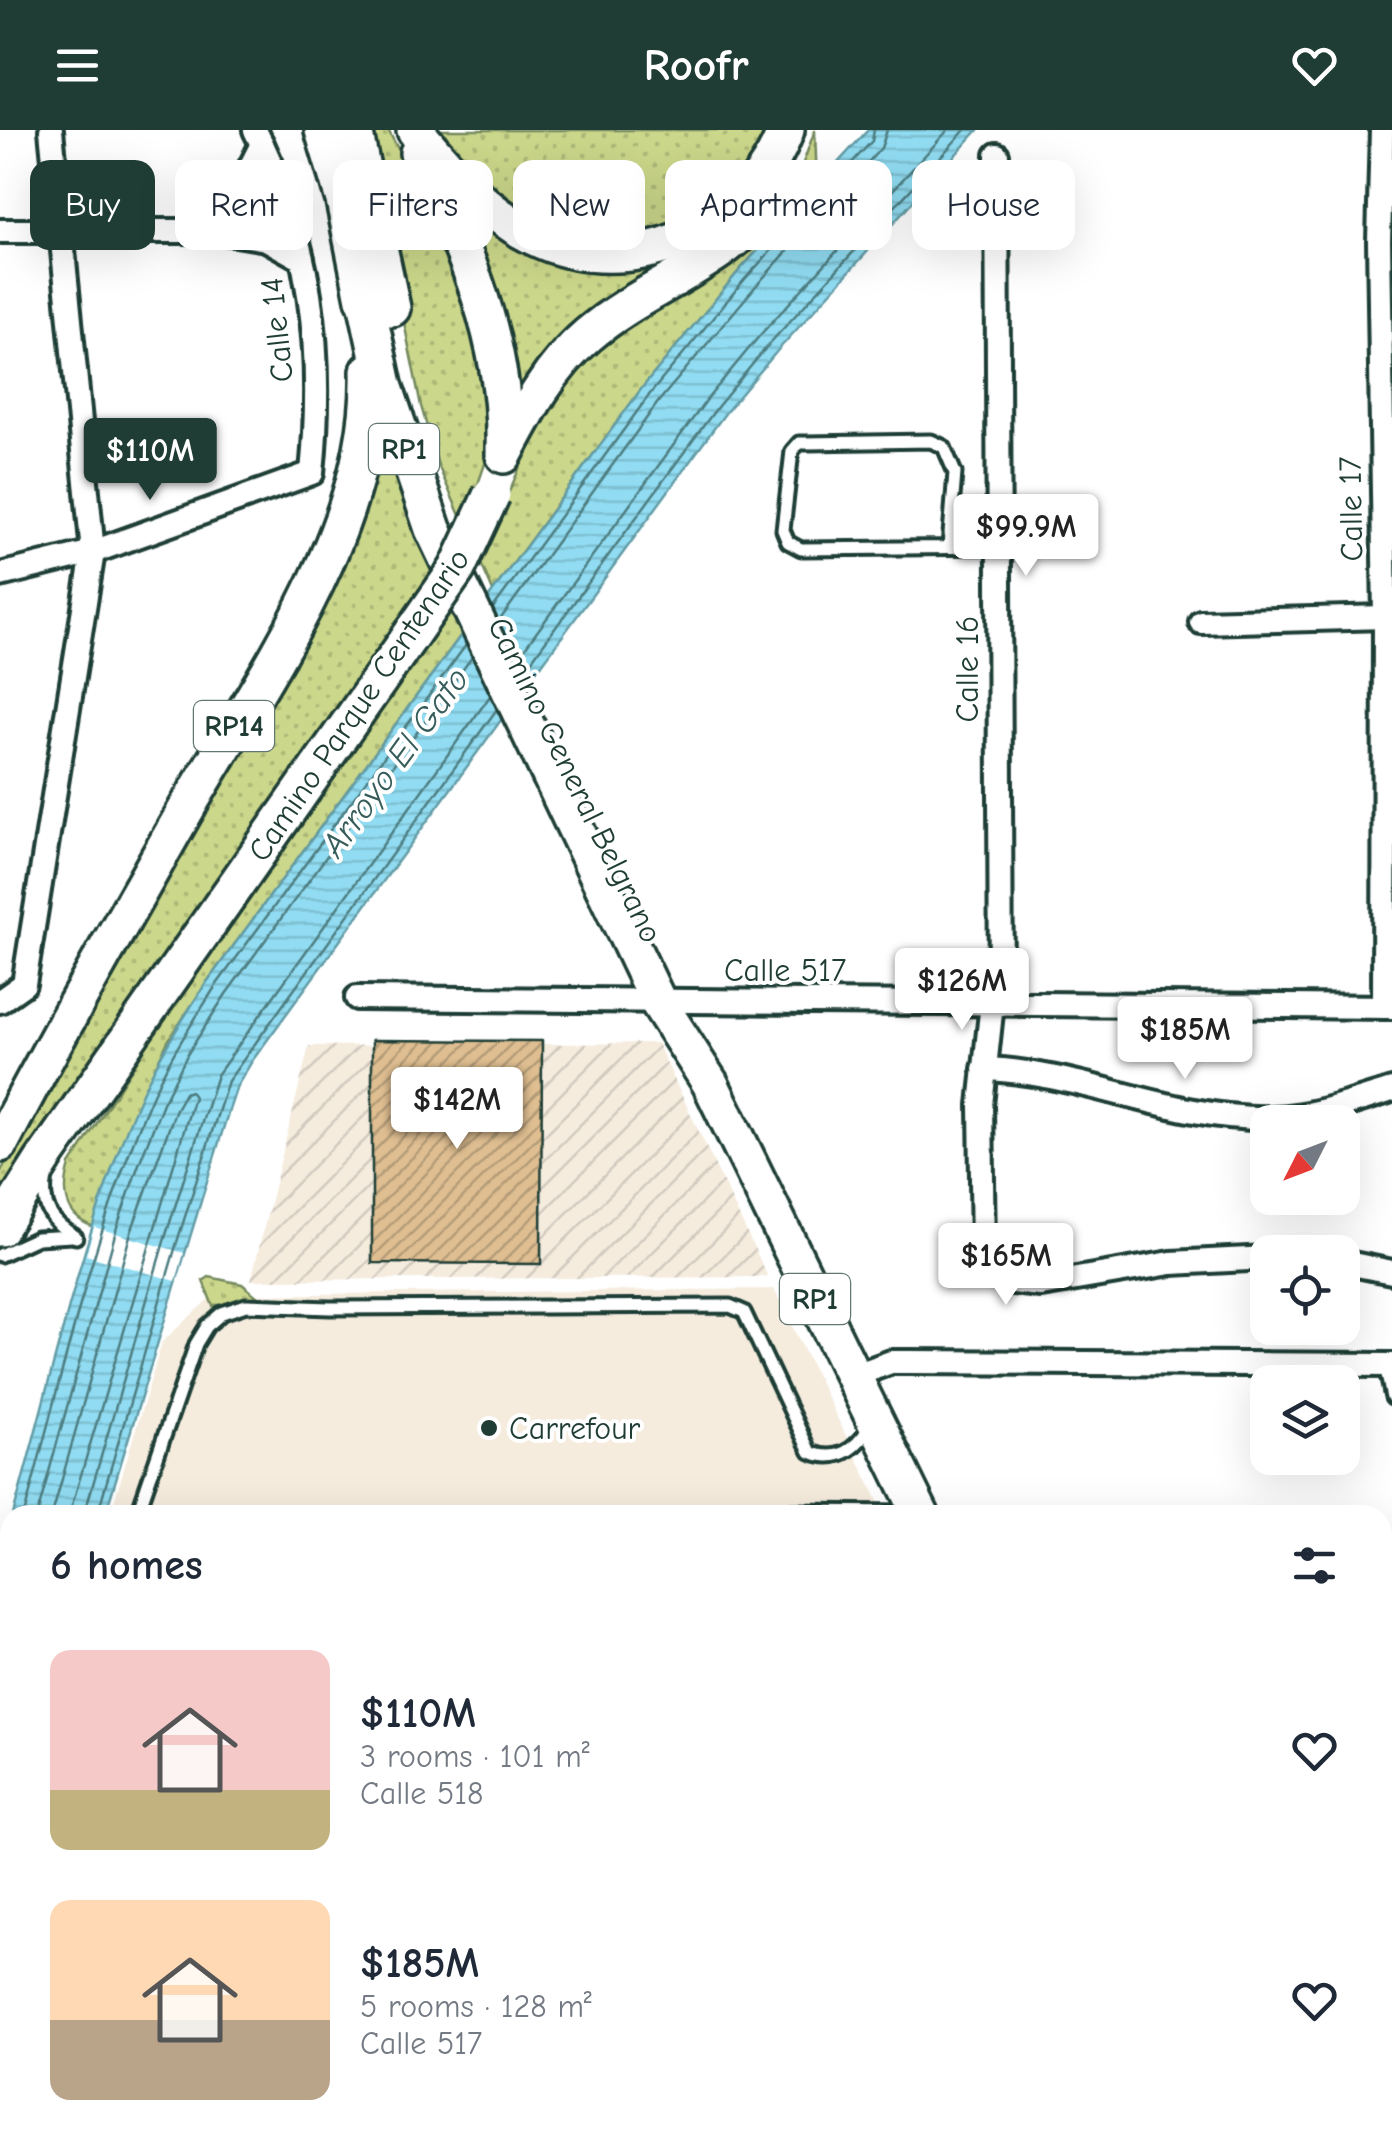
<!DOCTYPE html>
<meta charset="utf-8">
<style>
body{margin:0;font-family:"Comic Neue",sans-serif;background:#f6f6f7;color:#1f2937;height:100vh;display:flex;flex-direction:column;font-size:38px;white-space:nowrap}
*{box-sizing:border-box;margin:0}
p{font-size:32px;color:#747a83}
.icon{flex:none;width:55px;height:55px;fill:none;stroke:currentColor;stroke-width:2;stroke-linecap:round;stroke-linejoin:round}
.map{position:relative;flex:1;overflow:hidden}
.details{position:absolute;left:0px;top:1375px;width:1392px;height:640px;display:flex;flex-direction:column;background:#fff;border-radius:30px 30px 0 0;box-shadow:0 10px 40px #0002}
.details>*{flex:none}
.hud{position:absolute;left:30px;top:30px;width:1332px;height:90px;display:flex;gap:20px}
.needle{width:65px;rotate:228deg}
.fabs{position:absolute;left:1250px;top:975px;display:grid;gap:20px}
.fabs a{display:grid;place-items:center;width:110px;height:110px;border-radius:20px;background:#fff;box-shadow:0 10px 40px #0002;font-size:50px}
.price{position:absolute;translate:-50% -85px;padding:0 22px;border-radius:10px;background:#fff;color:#222;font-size:32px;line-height:65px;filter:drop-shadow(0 2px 5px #0008)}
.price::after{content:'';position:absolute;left:50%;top:60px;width:30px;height:22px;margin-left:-15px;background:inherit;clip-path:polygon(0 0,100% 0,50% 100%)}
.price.selected{background:#1f3d34;color:#fff}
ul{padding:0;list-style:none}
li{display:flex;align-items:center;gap:30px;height:250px;padding:0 50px}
li span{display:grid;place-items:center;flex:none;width:280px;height:200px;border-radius:20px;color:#555}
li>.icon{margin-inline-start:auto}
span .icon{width:120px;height:120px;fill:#fffc;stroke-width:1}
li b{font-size:42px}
h2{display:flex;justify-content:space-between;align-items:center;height:120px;padding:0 50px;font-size:42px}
.tag{padding:0 35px;border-radius:20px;background:#fff;box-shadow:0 10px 40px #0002;font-size:35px;line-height:90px}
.tag.selected{background:#1f3d34;color:#fff}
header{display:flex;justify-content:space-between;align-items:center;height:130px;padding:0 50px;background:#1f3d34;color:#fff;font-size:45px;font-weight:800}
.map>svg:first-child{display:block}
.built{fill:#f5ecde}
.industrial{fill:url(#industrial-furrows)}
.grass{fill:url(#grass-dots);stroke:#758a5f;stroke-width:2.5}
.water{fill:url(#water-rules);stroke:#639ca6;stroke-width:2.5}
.pier{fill:#fff}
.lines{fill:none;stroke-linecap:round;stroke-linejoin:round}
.shore{stroke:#4d7d80;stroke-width:2.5}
.building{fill:url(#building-hatch);stroke:#1f3d34;stroke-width:2.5}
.lane-casing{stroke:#1f3d34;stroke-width:19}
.street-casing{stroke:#1f3d34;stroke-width:30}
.primary-casing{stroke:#1f3d34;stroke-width:42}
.lane{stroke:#fff;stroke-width:11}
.street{stroke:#fff;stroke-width:22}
.primary{stroke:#fff;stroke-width:35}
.primary-bridge-casing{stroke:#1f3d34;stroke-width:42;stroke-linecap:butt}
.primary-bridge{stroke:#fff;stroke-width:35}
.poi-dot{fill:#1f3d34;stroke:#fff;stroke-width:4}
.labels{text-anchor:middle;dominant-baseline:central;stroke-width:8;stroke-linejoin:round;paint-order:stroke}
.shield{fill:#fff;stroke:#627771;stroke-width:2.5}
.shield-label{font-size:30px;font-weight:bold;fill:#1f3d34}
.street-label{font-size:32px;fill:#1f3d34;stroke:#fff}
.poi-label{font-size:32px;fill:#1f3d34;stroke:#fff;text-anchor:start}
.water-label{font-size:35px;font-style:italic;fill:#365d5a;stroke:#fff}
</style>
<header><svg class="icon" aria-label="menu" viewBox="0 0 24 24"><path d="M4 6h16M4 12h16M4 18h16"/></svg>Roofr<svg class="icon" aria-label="heart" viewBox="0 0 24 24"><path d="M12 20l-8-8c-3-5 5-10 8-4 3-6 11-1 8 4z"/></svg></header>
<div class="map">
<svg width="1392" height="2015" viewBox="0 0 1392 2015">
<defs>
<pattern id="industrial-furrows" width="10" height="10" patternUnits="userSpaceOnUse" patternTransform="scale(2.5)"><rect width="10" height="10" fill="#f5ecde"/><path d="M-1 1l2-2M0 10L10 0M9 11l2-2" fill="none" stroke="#d2cbbf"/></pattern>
<pattern id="grass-dots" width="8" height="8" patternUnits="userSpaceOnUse" patternTransform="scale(2.5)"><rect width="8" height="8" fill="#cbd78a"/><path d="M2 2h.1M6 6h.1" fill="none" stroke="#aeb978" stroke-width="1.8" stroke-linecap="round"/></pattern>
<pattern id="water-rules" width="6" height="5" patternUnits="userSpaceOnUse" patternTransform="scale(2.5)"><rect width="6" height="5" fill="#91dcf2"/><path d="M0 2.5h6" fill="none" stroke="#7dbed0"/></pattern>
<pattern id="building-hatch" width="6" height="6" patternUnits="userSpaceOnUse" patternTransform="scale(2.5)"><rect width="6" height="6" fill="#dfbe91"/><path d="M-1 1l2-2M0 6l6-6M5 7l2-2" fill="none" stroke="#b49c77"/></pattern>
</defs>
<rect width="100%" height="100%" fill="#fff"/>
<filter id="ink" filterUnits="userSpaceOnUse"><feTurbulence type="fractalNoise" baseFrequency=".01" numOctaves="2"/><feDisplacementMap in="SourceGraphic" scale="20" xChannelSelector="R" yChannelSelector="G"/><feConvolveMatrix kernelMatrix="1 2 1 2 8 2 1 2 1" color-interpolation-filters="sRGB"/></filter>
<g filter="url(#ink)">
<polygon class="built" points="774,1159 885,1385 110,1385 162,1212 213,1165"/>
<polygon class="industrial" points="657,913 768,1147 251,1150 309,916"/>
<g class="grass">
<polygon points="365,0 388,0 447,111 492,264 489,322 477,357 506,369 540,291 579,235 783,69 802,36 815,0 817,55 738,142 642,258 493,461 438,335 421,276"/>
<polygon points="423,0 773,0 768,21 682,99 620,115 555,109 476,69"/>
<path d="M 788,24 L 517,273 C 509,200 494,144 459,78 L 469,75 L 630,133 Z"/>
<path d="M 381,295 L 469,494 L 207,852 L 168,911 L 142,964 L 94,1097 C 64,1087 62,1061 70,1035 L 156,901 L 428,514 L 402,492 L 0,1075 L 0,1043 L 301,505 Z"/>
<polygon points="209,1147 242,1154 258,1167 213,1176 203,1151"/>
</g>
<g class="water">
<path d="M 868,0 L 978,0 L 778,220 L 726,282 L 252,931 L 237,956 L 228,983 L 105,1385 L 13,1385 C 52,1247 84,1094 142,963 C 160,924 183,888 207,852 L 642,258 L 738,142 Z"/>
<polygon points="10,1397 10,1645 0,1664 0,1432"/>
</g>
<polygon class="pier" points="94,1097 184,1123 176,1151 86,1125"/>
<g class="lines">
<g class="shore">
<polyline points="493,478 650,264 745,149 872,11 874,0"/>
<polyline points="499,491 659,271 755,157 881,18 887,0"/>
<polyline points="517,529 708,268 761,204 948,0"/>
<polyline points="523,542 718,276 770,213 965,0"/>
<path d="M 24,1385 C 62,1246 93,1102 151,969 C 168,929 192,894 215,857 L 466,515"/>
<polyline points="37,1385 117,1097 139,1034 163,973 188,923 226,864 472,527"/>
<polyline points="52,1385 131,1102 176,979 185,963 190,961 194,967 69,1385"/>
<polyline points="84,1385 165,1108 217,945 490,566"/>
<polyline points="97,1385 177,1112 228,951 497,579"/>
</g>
</g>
<g class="building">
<polygon points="372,910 542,911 541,1134 372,1133"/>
<polygon points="1392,1607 1392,1829 1382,1833 1382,1611"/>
</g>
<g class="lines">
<defs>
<g id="lane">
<polyline points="949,417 955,343 944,317 931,311 806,313 799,313 792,321 783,400 788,412 801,419 999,417"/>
<path d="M 46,1046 C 40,1076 51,1092 76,1107"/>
<polyline points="0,1125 37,1108 72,1106"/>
<polyline points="1385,1235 1392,1268"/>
<path d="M 137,1385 L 196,1214 L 207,1196 L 222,1183 L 246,1175 L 330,1178 L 730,1176 L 744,1182 L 810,1322 C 837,1333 855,1320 869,1298"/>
<polyline points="783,1385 783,1381 914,1382"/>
<polyline points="255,2005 258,2015"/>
<polyline points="613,2005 613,2015"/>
</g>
<g id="street">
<polyline points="1382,0 1379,111 1385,487 1384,877"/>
<polyline points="997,25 1001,874"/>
<polyline points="0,101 218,101 266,109 302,129"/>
<polyline points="218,101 262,14"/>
<path d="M 0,445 L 93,422 L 312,343 C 324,219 312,112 255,0"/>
<polyline points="1201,492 1385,487"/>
<polyline points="357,868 1392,877"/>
<polyline points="0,871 24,854 93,422 51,0"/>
<polyline points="992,873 981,975 983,1124 992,1141 1004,1151 1041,1155 1171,1133 1268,1128"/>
<path d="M 984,939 C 1083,942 1174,991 1272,988 C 1313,987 1353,972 1392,960"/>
<polyline points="1342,1132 1392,1142"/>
<polyline points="853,1246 891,1232 907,1232 1392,1235"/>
<polyline points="0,2005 10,2004"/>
<polyline points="1031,2005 1197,2005"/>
</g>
<g id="primary">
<polyline points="323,0 344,70 364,169"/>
<polyline points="354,0 392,178"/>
<path d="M 415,0 C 450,42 484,82 534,107 C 632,155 750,98 786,0"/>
<path d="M 418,23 C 465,116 507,213 504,320"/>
<polyline points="361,148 384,255 433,399 658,872 710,953 921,1385"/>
<path d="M 504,325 C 526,283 550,237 588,205 C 651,151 730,135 778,61"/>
<path d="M 0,1014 C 60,900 124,788 188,676 C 264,545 373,398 369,241"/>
<polyline points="0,1098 43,1030 413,502"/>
<polyline points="1226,2005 1230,2015"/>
<polyline points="1271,2005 1323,2010 1392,2010"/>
</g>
</defs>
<use href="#lane" class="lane-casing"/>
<use href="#street" class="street-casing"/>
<use href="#primary" class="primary-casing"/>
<use href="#lane" class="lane"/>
<use href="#street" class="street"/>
<use href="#primary" class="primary"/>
<defs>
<polyline id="primary-bridge" points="413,502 457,439 492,364"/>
</defs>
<use href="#primary-bridge" class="primary-bridge-casing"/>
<use href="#primary-bridge" class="primary-bridge"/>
</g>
</g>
<circle class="poi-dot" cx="489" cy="1298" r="10"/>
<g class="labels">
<g class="shield">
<rect x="369" y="294" width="70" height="50" rx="8"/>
<rect x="194" y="571" width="80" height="50" rx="8"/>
<rect x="780" y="1144" width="70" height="50" rx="8"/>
</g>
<g class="shield-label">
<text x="404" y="319">RP1</text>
<text x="234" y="596">RP14</text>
<text x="815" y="1169">RP1</text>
</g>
<g class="street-label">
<text transform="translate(277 200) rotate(-96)">Calle 14</text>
<text transform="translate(1351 379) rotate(-91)">Calle 17</text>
<text transform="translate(967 539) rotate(-90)">Calle 16</text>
<text transform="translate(359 575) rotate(-56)">Camino Parque Centenario</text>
<text transform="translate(575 650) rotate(64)">Camino General Belgrano</text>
<text x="785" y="840">Calle 517</text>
</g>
<g class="poi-label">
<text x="509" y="1298">Carrefour</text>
</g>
<g class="water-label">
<text transform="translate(395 632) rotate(-54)">Arroyo El Gato</text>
</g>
</g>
</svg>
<div class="fabs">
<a><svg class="needle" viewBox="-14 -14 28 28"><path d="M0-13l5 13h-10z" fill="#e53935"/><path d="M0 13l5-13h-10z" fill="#747a83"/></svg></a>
<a><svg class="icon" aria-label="locate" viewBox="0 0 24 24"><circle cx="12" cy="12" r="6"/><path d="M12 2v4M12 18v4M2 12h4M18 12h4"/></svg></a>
<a><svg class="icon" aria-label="layers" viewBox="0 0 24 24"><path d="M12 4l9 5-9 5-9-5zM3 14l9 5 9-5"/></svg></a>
</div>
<b class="price selected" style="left:150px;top:373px">$110M</b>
<b class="price" style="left:1026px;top:449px">$99.9M</b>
<b class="price" style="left:962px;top:903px">$126M</b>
<b class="price" style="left:1185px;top:952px">$185M</b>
<b class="price" style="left:457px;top:1022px">$142M</b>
<b class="price" style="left:1006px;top:1178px">$165M</b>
<div class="hud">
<a class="tag selected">Buy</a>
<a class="tag">Rent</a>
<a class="tag">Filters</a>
<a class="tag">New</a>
<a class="tag">Apartment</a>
<a class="tag">House</a>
</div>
<section class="details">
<h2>6 homes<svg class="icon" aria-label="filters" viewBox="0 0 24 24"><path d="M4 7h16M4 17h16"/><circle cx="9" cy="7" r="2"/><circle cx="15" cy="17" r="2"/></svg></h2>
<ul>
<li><span style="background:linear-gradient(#f6c9c9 70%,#c2b280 0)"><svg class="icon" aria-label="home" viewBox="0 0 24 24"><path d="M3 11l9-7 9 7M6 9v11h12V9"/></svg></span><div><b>$110M</b><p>3 rooms · 101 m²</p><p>Calle 518</p></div><svg class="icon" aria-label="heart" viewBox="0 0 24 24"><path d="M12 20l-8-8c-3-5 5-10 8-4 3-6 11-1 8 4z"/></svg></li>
<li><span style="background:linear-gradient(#ffd9b3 60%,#b9a48a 0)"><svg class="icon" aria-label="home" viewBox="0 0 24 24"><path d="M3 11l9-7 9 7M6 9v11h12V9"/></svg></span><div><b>$185M</b><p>5 rooms · 128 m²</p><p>Calle 517</p></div><svg class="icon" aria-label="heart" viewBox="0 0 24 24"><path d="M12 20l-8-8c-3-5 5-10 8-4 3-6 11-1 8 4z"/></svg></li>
</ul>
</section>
</div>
